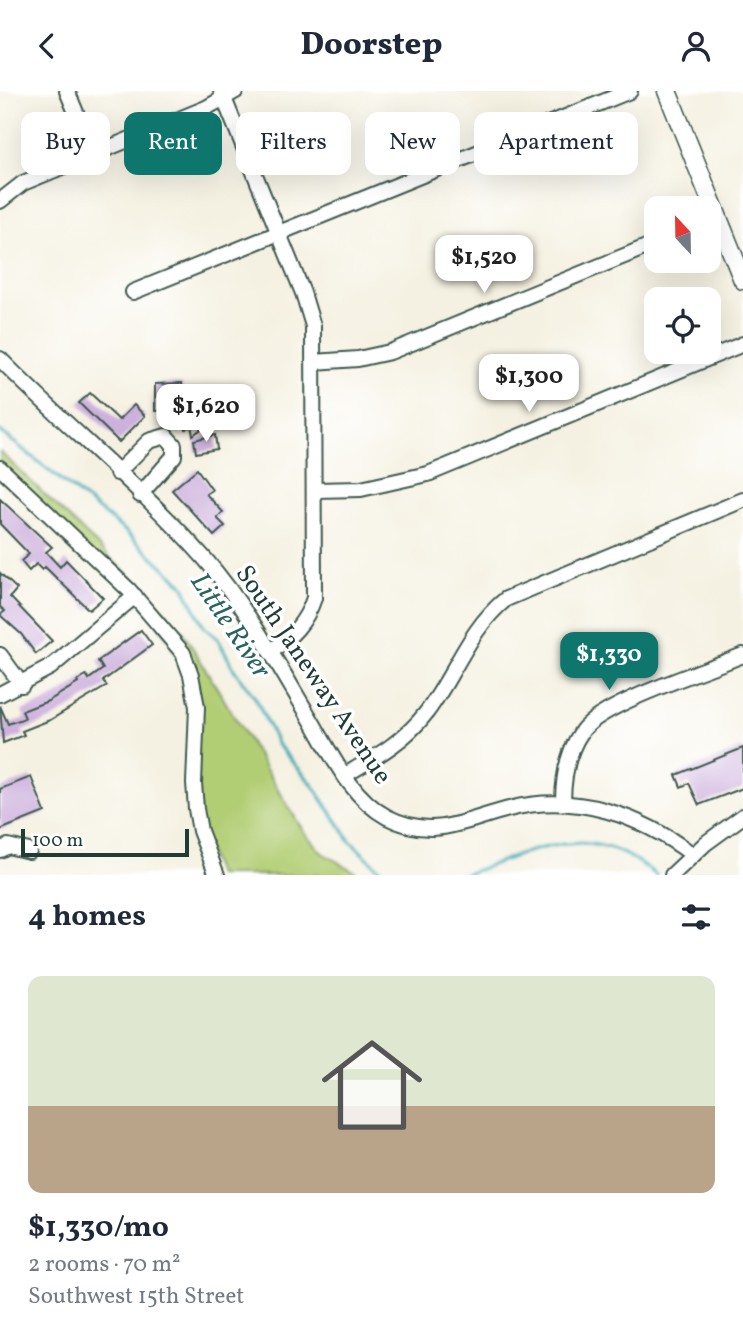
<!DOCTYPE html>
<meta charset="utf-8">
<style>
body{margin:0;font-family:Vollkorn,serif;background:#f2f2f3;color:#1f2937;height:100vh;display:flex;flex-direction:column;font-size:26px;white-space:nowrap}
*{box-sizing:border-box;margin:0}
p{font-size:23px;color:#747a83}
.icon{flex:none;width:38px;height:38px;fill:none;stroke:currentColor;stroke-width:2;stroke-linecap:round;stroke-linejoin:round}
.map{position:relative;height:784px;overflow:hidden}
.sheet{display:flex;flex-direction:column;background:#fff;flex:1}
.sheet>*{flex:none}
.banner{position:absolute;left:21px;top:21px;width:702px;height:63px;display:flex;gap:14px}
.needle{width:46px;rotate:338deg}
.controls{position:absolute;left:644px;top:105px;display:grid;gap:14px}
.controls a{display:grid;place-items:center;width:77px;height:77px;border-radius:14px;background:#fff;box-shadow:0 7px 28px #0002;font-size:35px}
.scale{position:absolute;left:21px;bottom:18px;width:168px;box-sizing:border-box;padding-left:7px;border:4px solid #1f3d34;border-top:0;font-size:19px;line-height:24px;white-space:nowrap;color:#1f3d34;-webkit-text-stroke:5px #fff;paint-order:stroke}
.price{position:absolute;translate:-50% -60px;padding:0 16px;border-radius:14px;background:#fff;color:#222;font-size:23px;line-height:46px;filter:drop-shadow(0 2px 4px #0008)}
.price::after{content:'';position:absolute;left:50%;top:42px;width:21px;height:16px;margin-left:-10px;background:inherit;clip-path:polygon(0 0,100% 0,50% 100%)}
.price.selected{background:#0f766e;color:#fff}
ul{padding:0;list-style:none}
li{display:grid;align-content:center;gap:14px;height:371px;padding:0 28px}
li span{display:grid;place-items:center;height:217px;border-radius:14px;color:#555}
li>.icon{margin-inline-start:auto}
span .icon{width:126px;height:126px;fill:#fffc;stroke-width:1}
li b{font-size:30px}
h2{display:flex;justify-content:space-between;align-items:center;height:84px;padding:0 28px;font-size:30px}
.chip{padding:0 24px;border-radius:14px;background:#fff;box-shadow:0 7px 28px #0002;font-size:24px;line-height:63px}
.chip.selected{background:#0f766e;color:#fff}
header{display:flex;justify-content:space-between;align-items:center;height:91px;padding:0 28px;background:#fff;font-size:32px;font-weight:800}
.map>svg:first-child{display:block}
.green{fill:#b2ce74;stroke:#688654;stroke-width:2}
.lines{fill:none;stroke-linecap:round;stroke-linejoin:round}
.stream{stroke:#3bacb6;stroke-width:3.5}
.building{fill:#cdb1dd}
.minor-casing{stroke:#3f584e;stroke-width:18}
.major-casing{stroke:#3f584e;stroke-width:21}
.minor{stroke:#fff;stroke-width:14}
.major{stroke:#fff;stroke-width:18}
.labels{text-anchor:middle;dominant-baseline:central;stroke-width:7;stroke-linejoin:round;paint-order:stroke}
.street-label{font-size:26px;fill:#1f3d34;stroke:#fff}
.water-label{font-size:28px;font-style:italic;fill:#296462;stroke:#fff}
</style>
<header><svg class="icon" aria-label="back" viewBox="0 0 24 24"><path d="M15 5l-7 7 7 7"/></svg>Doorstep<svg class="icon" aria-label="person" viewBox="0 0 24 24"><circle cx="12" cy="8" r="4"/><path d="M4 21q1-7 8-7t8 7"/></svg></header>
<div class="map">
<svg width="743" height="784" viewBox="0 0 743 784">
<rect width="100%" height="100%" fill="#fff"/>
<filter id="ink" filterUnits="userSpaceOnUse"><feTurbulence type="fractalNoise" baseFrequency=".0143" numOctaves="2"/><feDisplacementMap in="SourceGraphic" scale="14" xChannelSelector="R" yChannelSelector="G"/><feConvolveMatrix kernelMatrix="1 2 1 2 8 2 1 2 1" color-interpolation-filters="sRGB"/></filter>
<filter id="wash" filterUnits="userSpaceOnUse"><feTurbulence type="fractalNoise" baseFrequency=".00686" numOctaves="4" result="noise"/><feDisplacementMap in="SourceGraphic" scale="28" xChannelSelector="R" yChannelSelector="G"/><feGaussianBlur stdDeviation="1.57" result="paint"/><feColorMatrix in="noise" values="0 0 0 0 0 0 0 0 0 0 0 0 0 0 0 0 0 1.4 0 .05"/><feComposite in="paint" operator="in"/></filter>
<g filter="url(#wash)">
<rect width="100%" height="100%" fill="#f5f1e2"/>
<polygon class="green" points="0,361 156,510 182,539 304,741 322,762 361,784 217,784 200,740 194,629 186,586 169,551 151,523 0,380"/>
<g class="lines">
<g class="stream">
<polyline points="0,340 124,439 183,494 204,536 218,548 235,580 256,608 277,653 312,693 350,750 381,780 390,784"/>
<path d="M 464,784 C 536,758 590,728 656,784"/>
</g>
</g>
<g id="blocks">
<g class="building">
<polygon points="182,292 184,322 201,309 215,328 193,344 191,334 186,338 173,319 155,320 155,293"/>
<polygon points="90,302 119,329 134,314 145,325 119,351 79,312"/>
<polygon points="215,344 217,358 196,362 194,349"/>
<polygon points="197,378 212,399 206,403 223,421 217,427 225,435 214,445 172,399"/>
<polygon points="0,408 52,456 46,461 60,476 66,469 103,507 89,519 45,476 42,479 36,473 29,480 21,470 29,463 0,433"/>
<polygon points="0,482 17,498 10,506 52,550 36,563 21,543 0,524 5,520 0,516"/>
<polygon points="141,539 152,554 103,590 107,595 50,629 22,640 24,644 3,652 0,615 8,633 25,627 22,620 48,610 78,592 77,590 86,584 89,588 103,578 98,570"/>
<polygon points="743,657 743,697 699,714 689,692 681,696 676,684"/>
<polygon points="31,686 45,721 0,739 0,698"/>
</g>
</g>
</g>
<g filter="url(#ink)">
<use href="#blocks" fill-opacity="0" stroke="#3f584e" stroke-width="2"/>
<g class="lines">
<defs>
<g id="minor">
<polyline points="67,0 93,62"/>
<path d="M 221,0 L 303,202 L 313,235 L 314,507 C 306,532 291,546 270,561"/>
<polyline points="0,110 23,92 206,17 236,0"/>
<polyline points="133,201 630,0"/>
<path d="M 0,268 C 67,336 142,397 205,468 C 245,514 276,570 307,622 C 329,658 349,706 387,726 C 434,750 464,729 509,718 C 576,701 640,724 693,764"/>
<polyline points="314,271 358,268 390,261 656,152"/>
<polyline points="0,377 129,499 183,562 191,584 197,616 194,692 196,718 200,740 217,784"/>
<polyline points="117,382 149,350 166,345 174,354 174,365 140,404"/>
<polyline points="315,399 361,398 428,383 743,253"/>
<polyline points="0,564 22,594"/>
<polyline points="0,603 51,576 135,505"/>
<path d="M 345,684 C 374,667 405,650 426,622 C 455,584 468,539 506,508 L 743,409"/>
<path d="M 563,712 C 563,687 567,661 582,640 C 602,612 707,579 743,564"/>
<polyline points="0,759 8,755 29,760"/>
<polyline points="672,784 706,752 743,725"/>
</g>
<polyline id="major" points="667,0 743,189"/>
</defs>
<use href="#minor" class="minor-casing"/>
<use href="#major" class="major-casing"/>
<use href="#minor" class="minor"/>
<use href="#major" class="major"/>
</g>
</g>
<g class="labels">
<g class="street-label">
<text transform="translate(313 584) rotate(56)">South Janeway Avenue</text>
</g>
<g class="water-label">
<text transform="translate(230 535) rotate(56)">Little River</text>
</g>
</g>
</svg>
<div class="controls">
<a><svg class="needle" viewBox="-14 -14 28 28"><path d="M0-13l5 13h-10z" fill="#e53935"/><path d="M0 13l5-13h-10z" fill="#747a83"/></svg></a>
<a><svg class="icon" aria-label="locate" viewBox="0 0 24 24"><circle cx="12" cy="12" r="6"/><path d="M12 2v4M12 18v4M2 12h4M18 12h4"/></svg></a>
</div>
<div class="scale">100 m</div>
<b class="price" style="left:484px;top:204px">$1,520</b>
<b class="price" style="left:529px;top:323px">$1,300</b>
<b class="price" style="left:206px;top:353px">$1,620</b>
<b class="price selected" style="left:609px;top:601px">$1,330</b>
<div class="banner">
<a class="chip">Buy</a>
<a class="chip selected">Rent</a>
<a class="chip">Filters</a>
<a class="chip">New</a>
<a class="chip">Apartment</a>
</div>
</div>
<section class="sheet">
<h2>4 homes<svg class="icon" aria-label="filters" viewBox="0 0 24 24"><path d="M4 7h16M4 17h16"/><circle cx="9" cy="7" r="2"/><circle cx="15" cy="17" r="2"/></svg></h2>
<ul>
<li><span style="background:linear-gradient(#dfe7d0 60%,#b9a48a 0)"><svg class="icon" aria-label="home" viewBox="0 0 24 24"><path d="M3 11l9-7 9 7M6 9v11h12V9"/></svg></span><div><b>$1,330/mo</b><p>2 rooms · 70 m²</p><p>Southwest 15th Street</p></div></li>
</ul>
</section>
